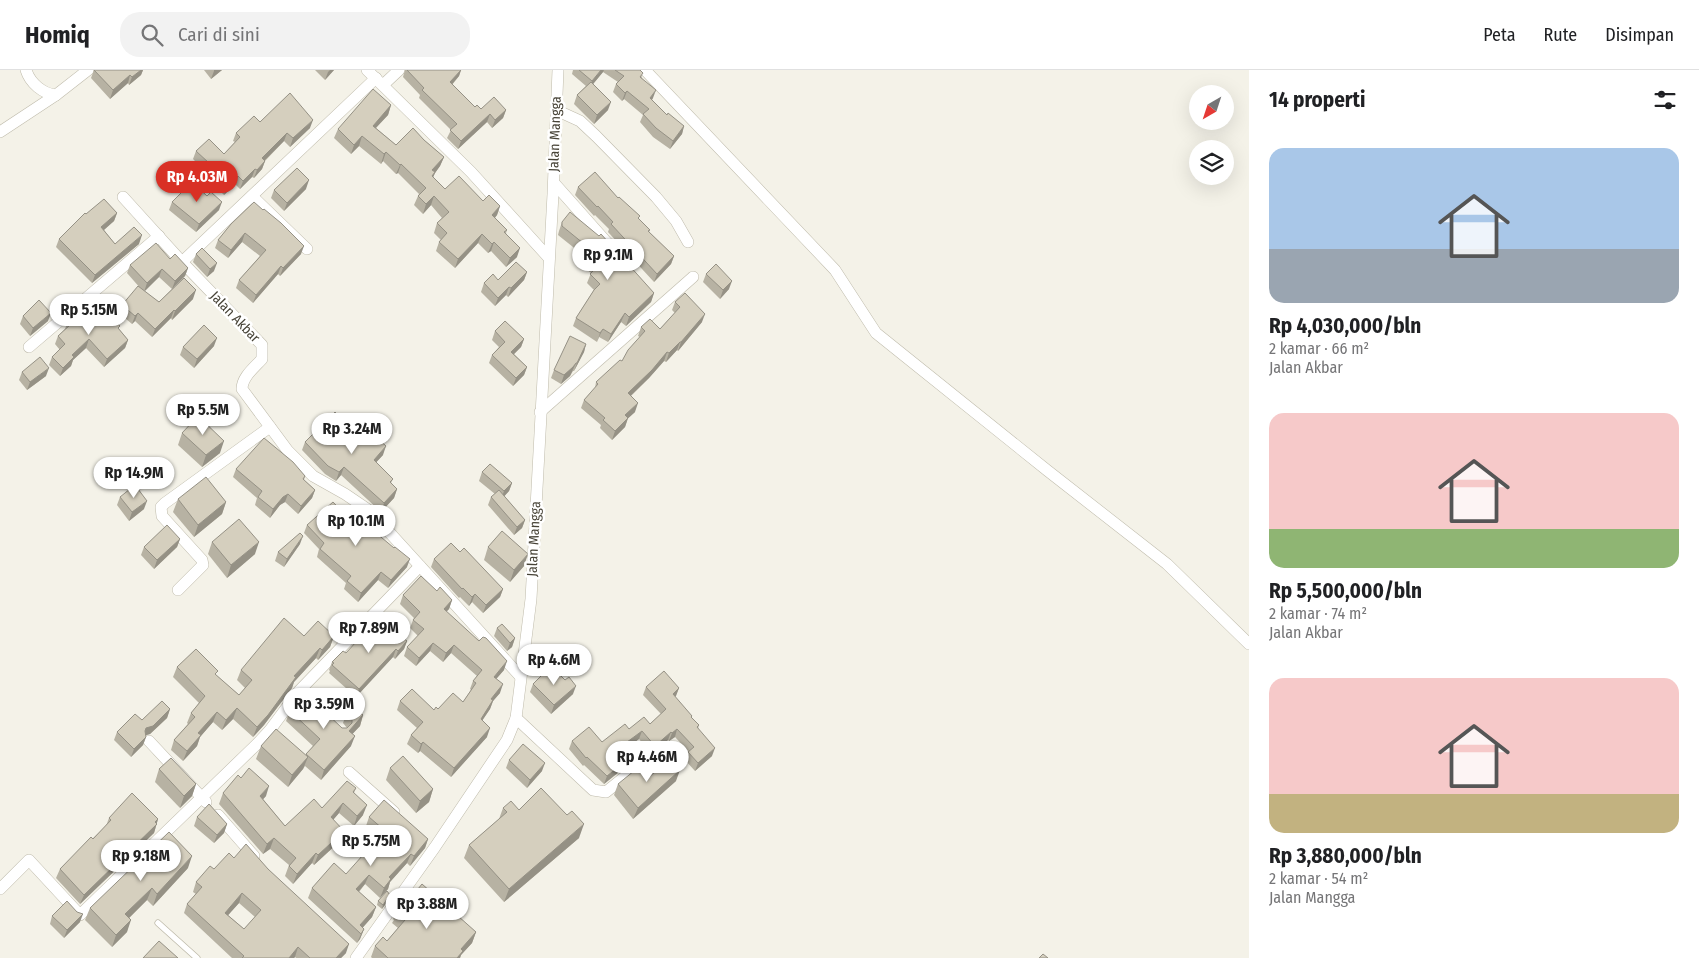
<!DOCTYPE html>
<html lang="id">
<meta charset="utf-8">
<style>
body{margin:0;font-family:"Fira Sans Condensed",sans-serif;background:#f2f2f2;color:#202124;height:100vh;display:flex;flex-direction:column;font-size:19px;white-space:nowrap}
*{box-sizing:border-box;margin:0}
p{font-size:16px;color:#757577}
.icon{flex:none;width:28px;height:28px;fill:none;stroke:currentColor;stroke-width:2;stroke-linecap:round;stroke-linejoin:round}
.map{position:relative;flex:1;overflow:hidden}
.drawer{display:flex;flex-direction:column;background:#fff;width:450px}
.drawer>*{flex:none}
.needle{width:32px;rotate:219deg}
.tools{position:absolute;left:1189px;top:15px;display:grid;gap:10px}
.tools a{display:grid;place-items:center;width:45px;height:45px;border-radius:50%;background:#fff;box-shadow:0 5px 20px #0002;font-size:25px}
.price{position:absolute;translate:-50% -42px;padding:0 11px;border-radius:18px;background:#fff;color:#222;font-size:16px;line-height:32px;filter:drop-shadow(0 1px 2px #0008)}
.price::after{content:'';position:absolute;left:50%;top:30px;width:15px;height:11px;margin-left:-8px;background:inherit;clip-path:polygon(0 0,100% 0,50% 100%)}
.price.selected{background:#d93025;color:#fff}
ul{padding:0;list-style:none}
li{display:grid;align-content:center;gap:10px;height:265px;padding:0 20px}
li span{display:grid;place-items:center;height:155px;border-radius:15px;color:#555}
li>.icon{margin-inline-start:auto}
span .icon{width:90px;height:90px;fill:#fffc;stroke-width:1}
li b{font-size:21px}
h2{display:flex;justify-content:space-between;align-items:center;height:60px;padding:0 20px;font-size:21px}
header{display:flex;align-items:center;gap:30px;box-sizing:border-box;height:70px;padding:0 25px;background:#fff;border-bottom:1px solid #e0e0e0}
header strong{font-size:24px}
nav{display:flex;gap:28px;margin-inline-start:auto;font-size:18px}
.search{width:350px;height:45px;background:#f2f2f2;display:flex;align-items:center;gap:12px;box-sizing:border-box;padding:0 18px;border-radius:20px;color:#757577;font-size:19px}
main{display:flex;flex:1;min-height:0}
.map>svg:first-child{display:block}
.lines{fill:none;stroke-linecap:round;stroke-linejoin:round}
.lane-casing{stroke:#bfbbab;stroke-width:7}
.street-casing{stroke:#bfbbab;stroke-width:12}
.lane{stroke:#fff;stroke-width:5.5}
.street{stroke:#fff;stroke-width:11}
.wall{fill:#b7b2a3;fill-rule:evenodd}
.shaded-wall{fill:#959185}
.building{fill:#d5cfbe;stroke:#959185;fill-rule:evenodd}
.labels{text-anchor:middle;dominant-baseline:central;stroke-width:5;stroke-linejoin:round;paint-order:stroke}
.street-label{font-size:14px;fill:#474337;stroke:#fff}
</style>
<header>
<strong>Homiq</strong>
<div class="search"><svg class="icon" aria-label="search" viewBox="0 0 24 24"><circle cx="10" cy="10" r="6"/><path d="M15 15l6 6"/></svg>Cari di sini</div>
<nav><a>Peta</a><a>Rute</a><a>Disimpan</a></nav>
</header>
<main>
<div class="map">
<svg width="1249" height="888" viewBox="0 0 1249 888">
<rect width="100%" height="100%" fill="#f4f2e8"/>
<g class="lines">
<defs>
<polyline id="lane" points="158,853 197,888"/>
<g id="street">
<path d="M 26,0 C 30,13 43,24 56,25 L 88,0"/>
<polyline points="367,0 471,102 549,188"/>
<polyline points="645,0 835,200 876,263 1048,401 1167,494 1249,574"/>
<path d="M 376,8 L 182,192 L 262,275 L 262,289 C 254,298 242,307 242,319 L 288,381 L 313,406 L 345,424 L 370,441 L 520,606"/>
<polyline points="383,15 399,0"/>
<polyline points="556,40 580,51 596,66 656,127 676,151 688,172"/>
<polyline points="0,62 56,25"/>
<polyline points="554,113 609,175"/>
<polyline points="252,126 307,179"/>
<polyline points="123,127 182,192"/>
<polyline points="29,277 159,166"/>
<polyline points="540,342 693,207"/>
<polyline points="178,520 203,495 202,490 162,446 161,437 165,433 270,357"/>
<polyline points="516,648 593,720 606,722 647,689"/>
<polyline points="149,671 206,732"/>
<polyline points="349,702 394,742"/>
<polyline points="218,745 254,786"/>
<polyline points="0,819 29,790 80,845 257,674 270,660 299,621 420,496"/>
<polyline points="356,888 435,777 507,670 516,648 531,529 553,124 558,0"/>
</g>
</defs>
<use href="#lane" class="lane-casing"/>
<use href="#street" class="street-casing"/>
<use href="#lane" class="lane"/>
<use href="#street" class="street"/>
</g>
<g class="wall">
<polygon points="94,0 143,0 141,5 129,15 128,13 110,29 91,8"/>
<polygon points="204,0 222,0 211,9"/>
<polygon points="315,0 334,0 325,10"/>
<polygon points="405,0 461,0 459,6 452,15 475,37 481,39 506,40 503,48 492,58 487,52 458,79 447,68 451,60 419,28 420,25 403,7"/>
<polygon points="573,0 640,0 642,8 653,28 652,30 667,45 684,56 682,64 670,79 653,67 640,52 643,45 624,29 622,31 613,22 616,14 618,12 603,2 593,14 608,40 594,54 574,34 577,25 586,16 572,4"/>
<polygon points="391,35 388,45 376,58 396,75 424,70 444,87 440,96 435,103 433,107 445,119 483,131 500,136 497,145 495,148 507,160 506,163 517,187 506,197 491,181 488,183 478,173 455,198 436,181 439,172 441,170 434,163 437,153 442,148 431,135 423,144 414,135 418,126 419,124 398,103 396,104 383,91 381,94 359,76 351,84 334,68 338,59"/>
<polygon points="260,52 310,58 290,77 284,71 265,91 262,99 254,108 252,107 240,119 235,114 224,125 203,104 204,100 193,89 196,81 224,84 235,72 233,71 236,63"/>
<polygon points="578,117 618,128 650,160 649,162 674,186 671,194 654,212 608,162 609,159 595,145 594,146 575,125"/>
<polygon points="306,119 284,141 271,128 274,120"/>
<polygon points="172,132 219,140 196,162 169,140"/>
<polygon points="117,143 114,151 104,160 115,174 139,174 92,213 56,177 59,169 86,144"/>
<polygon points="562,152 654,223 651,232 626,256 621,252 608,272 599,267 597,272 573,256 576,248 594,220 587,213 591,203 580,194 583,185 558,165 559,161"/>
<polygon points="231,154 301,184 280,206 278,204 253,233 236,218 239,210 260,186 242,172 228,188 215,178 218,170"/>
<polygon points="196,184 214,201 207,207 193,192"/>
<path d="M 170,189 L 188,198 L 185,206 L 174,217 L 193,229 L 172,250 L 171,248 L 152,267 L 135,251 L 132,254 L 119,243 L 122,235 L 141,219 L 127,203 L 130,195 ZM 159,207 L 172,219 L 159,232 L 144,221 Z"/>
<polygon points="527,202 524,210 508,227 506,225 495,236 481,222 484,213"/>
<polygon points="706,204 729,219 720,229 703,212"/>
<polygon points="675,232 702,252 678,281 677,280 666,292 664,291 649,308 631,326 635,342 628,348 625,357 612,370 600,358 601,355 581,338 584,330 595,318 596,312 622,291 640,267 638,266 641,257 660,259 675,243 672,240"/>
<polygon points="23,246 48,251 30,266 20,254"/>
<polygon points="68,251 101,254 119,259 128,270 125,278 104,297 86,278 73,290 71,296 60,306 49,295 52,287 60,280 55,274 58,266 65,259"/>
<polygon points="495,261 524,269 521,277 514,284 527,297 524,305 513,316 489,293 492,285 499,277 492,270"/>
<polygon points="586,274 584,282 574,301 573,301 570,306 561,314 551,308 554,300"/>
<polygon points="214,276 194,298 180,285 183,277"/>
<polygon points="22,302 46,306 27,320 19,310"/>
<polygon points="182,363 220,383 202,397 178,375"/>
<polygon points="356,363 383,385 376,392 393,409 391,413 397,419 394,428 381,442 341,405 336,411 325,404 302,380 305,372"/>
<polygon points="236,399 305,406 304,410 315,420 312,428 298,444 285,432 280,435 270,448 255,435 257,428 233,407"/>
<polygon points="482,402 512,413 509,421 504,426 525,450 522,458 514,465 488,435 491,427 495,424 479,411"/>
<polygon points="120,427 144,439 129,451 117,435"/>
<polygon points="178,429 226,432 222,444 194,467 173,442"/>
<polygon points="349,449 365,453 407,497 388,518 378,510 358,532 344,519 346,513 317,487 319,479 304,463 307,455"/>
<polygon points="180,469 177,477 154,499 141,485 144,477"/>
<polygon points="212,472 255,484 227,508 208,484"/>
<polygon points="300,474 284,497 275,491 278,482"/>
<polygon points="488,477 524,496 510,512 484,490"/>
<polygon points="460,482 503,519 500,527 483,543 472,532 469,536 460,527 459,528 431,497 434,489"/>
<polygon points="437,521 452,530 449,539 446,542 504,600 496,609 500,623 493,631 490,639 482,651 487,667 451,707 420,681 418,683 407,674 411,665 417,658 397,640 400,631 434,640 463,632 471,620 470,619 473,611 477,606 451,583 443,592 430,581 416,596 404,586 407,577 418,566 410,558 413,550 414,548 400,534 403,525"/>
<polygon points="497,558 515,568 512,577 507,581 494,566"/>
<polygon points="367,562 372,562 407,571 404,579 395,589 393,587 356,627 329,603 330,601 329,600 332,592 346,583"/>
<polygon points="304,566 334,566 330,577 318,590 316,588 294,612 292,618 264,655 253,667 233,649 222,660 213,652 200,667 197,676 183,691 171,680 174,670 188,654 187,653 191,643 199,633 173,607 177,597 216,605 239,625 245,618 237,610 241,600"/>
<polygon points="534,579 549,590 546,598 538,606 530,597 531,587"/>
<polygon points="533,614 573,624 551,644 530,622"/>
<polygon points="646,617 679,618 675,627 691,648 699,655 698,659 712,686 695,701 685,690 689,682 675,667 669,671 668,670 652,684 639,669 626,678 630,693 604,714 584,695 583,696 569,679 572,671 602,672 629,659 650,654 661,644 643,625"/>
<polygon points="170,639 167,648 150,664 146,665 146,667 143,675 131,687 114,670 117,662"/>
<polygon points="290,641 342,658 347,658 343,653 347,642 363,645 360,656 352,664 351,676 321,710 305,696 303,699 288,717 256,689 261,676 306,685 313,676 286,651"/>
<polygon points="509,690 542,701 527,718 506,698"/>
<polygon points="390,698 433,719 429,732 416,743 386,710"/>
<polygon points="159,699 196,714 192,726 180,738 155,712"/>
<polygon points="649,707 676,711 633,749 614,725 618,714"/>
<polygon points="241,708 266,726 263,729 285,756 322,738 356,718 354,723 363,745 354,756 339,743 333,750 340,771 314,795 312,793 293,814 285,806 289,795 270,779 263,784 219,734 223,723"/>
<polygon points="503,738 519,740 579,768 504,832 464,788 469,775 499,749"/>
<polygon points="197,747 227,754 224,763 214,773 194,756"/>
<polygon points="369,747 428,769 425,778 410,796 407,793 390,812 388,819 380,828 365,814 359,822 376,837 372,847 362,858 364,859 360,869 357,873 308,828 312,818 346,804 369,789 384,772 366,756"/>
<polygon points="109,748 158,749 154,763 80,834 56,808 60,799 106,756"/>
<path d="M 234,788 L 268,799 L 346,883 L 341,888 L 296,888 L 295,887 L 294,888 L 232,888 L 184,843 L 187,834 L 196,824 L 193,822 L 196,812 L 214,799 ZM 239,833 L 255,847 L 244,859 L 228,845 Z"/>
<polygon points="188,798 153,836 147,830 129,848 127,862 112,877 85,850 90,838"/>
<polygon points="389,829 382,839 377,835 378,831"/>
<polygon points="407,831 476,862 472,873 461,885 460,888 372,888 371,887 375,876 387,871 398,858 392,853 394,850 393,849 397,839"/>
<polygon points="52,846 80,852 64,868 50,854"/>
</g>
<g class="shaded-wall">
<polygon points="141,0 143,0 141,5 129,15 132,7"/>
<polygon points="214,0 222,0 211,9 214,1"/>
<polygon points="330,0 334,0 325,10 328,2"/>
<polygon points="461,0 459,6 447,20 450,12"/>
<polygon points="601,0 604,0 603,2 589,19 592,11"/>
<polygon points="130,5 128,13 110,29 113,20"/>
<polygon points="656,20 653,28 647,36 650,28"/>
<polygon points="627,21 624,29 622,31 625,23"/>
<polygon points="611,32 608,40 594,54 597,45"/>
<polygon points="391,35 388,45 369,65 373,56"/>
<polygon points="506,40 503,48 492,58 495,50"/>
<polygon points="490,44 487,52 458,79 461,71"/>
<polygon points="313,50 310,58 290,77 293,68"/>
<polygon points="684,56 682,64 670,79 673,71"/>
<polygon points="287,63 284,71 259,96 262,88"/>
<polygon points="362,66 359,76 351,84 354,75"/>
<polygon points="386,82 383,91 381,94 384,84"/>
<polygon points="444,87 440,96 435,103 431,112 432,100"/>
<polygon points="265,91 262,99 254,108 257,100"/>
<polygon points="401,94 398,103 396,104 400,95"/>
<polygon points="255,99 252,107 240,119 243,111"/>
<polygon points="238,106 235,114 224,125 227,117"/>
<polygon points="309,110 306,119 284,141 287,133"/>
<polygon points="434,126 431,135 423,144 426,134"/>
<polygon points="222,132 219,140 196,162 199,154"/>
<polygon points="500,136 497,145 489,154 492,145"/>
<polygon points="117,143 114,151 98,165 101,157"/>
<polygon points="245,163 242,172 228,188 231,180"/>
<polygon points="482,164 478,173 455,198 458,189"/>
<polygon points="142,165 139,174 92,213 95,205"/>
<polygon points="494,172 491,181 488,183 492,174"/>
<polygon points="304,176 301,184 280,206 283,198"/>
<polygon points="520,178 517,187 506,197 510,188"/>
<polygon points="674,186 671,194 654,212 657,204"/>
<polygon points="217,193 214,201 207,207 210,199"/>
<polygon points="281,196 278,204 253,233 256,225"/>
<polygon points="188,198 185,206 172,219 175,211"/>
<polygon points="162,199 159,207 144,222 147,213"/>
<polygon points="527,202 524,210 508,227 511,218"/>
<polygon points="732,211 729,219 720,229 723,220"/>
<polygon points="509,217 506,225 495,236 498,228"/>
<polygon points="196,220 193,229 172,250 175,241"/>
<polygon points="654,223 651,232 626,256 629,247"/>
<polygon points="174,240 171,248 152,267 155,259"/>
<polygon points="51,243 48,251 30,266 33,258"/>
<polygon points="138,243 135,251 132,254 135,246"/>
<polygon points="625,243 621,252 608,272 611,264"/>
<polygon points="705,244 702,252 678,281 681,272"/>
<polygon points="603,259 599,267 597,272 600,263"/>
<polygon points="217,268 214,276 194,298 197,289"/>
<polygon points="89,269 86,278 73,290 71,296 60,306 63,298 72,285"/>
<polygon points="524,269 521,277 508,290 511,282"/>
<polygon points="128,270 125,278 104,297 107,289"/>
<polygon points="680,272 677,280 666,292 669,283"/>
<polygon points="586,274 584,282 574,301 577,293"/>
<polygon points="667,282 664,291 649,308 625,331 628,323"/>
<polygon points="576,293 570,306 561,314 564,305"/>
<polygon points="527,297 524,305 513,316 516,308"/>
<polygon points="49,298 46,306 27,320 30,312"/>
<polygon points="638,333 635,342 622,354 625,345"/>
<polygon points="628,348 625,357 612,370 615,361"/>
<polygon points="224,371 220,383 202,397 206,385"/>
<polygon points="386,376 383,385 371,398 374,390"/>
<polygon points="344,397 341,405 336,411 339,402"/>
<polygon points="512,413 509,421 501,430 504,421"/>
<polygon points="397,419 394,428 381,442 384,433"/>
<polygon points="315,420 312,428 298,444 301,436"/>
<polygon points="288,424 285,432 280,435 270,448 273,439 283,427"/>
<polygon points="147,431 144,439 129,451 132,442"/>
<polygon points="226,432 222,444 194,467 198,455"/>
<polygon points="525,450 522,458 514,465 517,457"/>
<polygon points="303,466 300,474 284,497 287,489"/>
<polygon points="180,469 177,477 154,499 157,490"/>
<polygon points="259,472 255,484 227,508 231,495"/>
<polygon points="528,484 524,496 510,512 514,500"/>
<polygon points="410,489 407,497 388,518 391,510"/>
<polygon points="381,502 378,510 358,532 361,523"/>
<polygon points="503,519 500,527 483,543 486,535"/>
<polygon points="475,524 472,532 469,536 472,527"/>
<polygon points="452,530 449,539 440,548 444,539"/>
<polygon points="334,566 330,577 318,590 322,580"/>
<polygon points="515,568 512,577 507,581 510,573"/>
<polygon points="407,571 404,579 395,589 398,581"/>
<polygon points="433,573 430,581 416,596 419,588"/>
<polygon points="454,575 451,583 443,592 446,583"/>
<polygon points="320,578 316,588 294,612 292,618 264,655 253,667 257,657 294,606"/>
<polygon points="396,579 393,587 356,627 359,619"/>
<polygon points="549,590 546,598 538,606 541,597"/>
<polygon points="507,591 504,600 491,615 494,607"/>
<polygon points="503,614 500,623 493,631 490,639 477,658 481,649 491,629"/>
<polygon points="576,616 573,624 551,644 554,635"/>
<polygon points="679,618 676,626 670,632 673,624"/>
<polygon points="237,638 233,649 222,660 226,650"/>
<polygon points="170,639 167,648 150,664 143,666 142,669 146,658"/>
<polygon points="217,642 213,652 200,667 197,676 183,691 187,681 198,663"/>
<polygon points="363,645 360,656 346,671 349,661"/>
<polygon points="490,658 487,667 451,707 454,698"/>
<polygon points="677,659 675,667 669,671 672,663"/>
<polygon points="642,661 639,669 620,683 623,675"/>
<polygon points="671,662 668,670 652,684 655,676"/>
<polygon points="355,666 351,676 321,710 324,700"/>
<polygon points="146,667 143,675 131,687 134,679"/>
<polygon points="423,672 420,681 418,683 421,674"/>
<polygon points="715,678 712,686 695,701 698,693"/>
<polygon points="633,685 630,693 604,714 607,706"/>
<polygon points="308,687 303,699 288,717 292,705"/>
<polygon points="545,693 542,701 527,718 530,710"/>
<polygon points="680,700 676,711 633,749 638,738"/>
<polygon points="196,714 192,726 180,738 184,726"/>
<polygon points="269,716 266,726 256,737 260,726"/>
<polygon points="433,719 429,732 416,743 420,731"/>
<polygon points="343,733 339,743 327,757 331,747"/>
<polygon points="367,735 363,745 354,756 357,746"/>
<polygon points="158,749 154,763 80,834 84,825"/>
<polygon points="227,754 224,763 214,773 217,765"/>
<polygon points="584,754 579,768 504,832 509,819"/>
<polygon points="344,761 340,771 314,795 318,785"/>
<polygon points="274,768 270,779 263,784 267,774"/>
<polygon points="428,769 425,778 410,796 414,786"/>
<polygon points="316,783 312,793 293,814 297,804"/>
<polygon points="411,784 407,793 390,812 388,819 380,828 384,818 389,807"/>
<polygon points="192,786 188,798 153,836 157,824"/>
<polygon points="369,805 365,814 352,829 356,819"/>
<polygon points="152,818 147,830 121,856 125,844"/>
<polygon points="242,823 239,833 222,852 225,843"/>
<polygon points="390,825 389,829 382,839 383,835"/>
<polygon points="376,837 372,847 359,862 360,855"/>
<polygon points="83,844 80,852 64,868 67,860"/>
<polygon points="131,850 127,862 112,877 116,865"/>
<polygon points="364,859 360,869 357,873 361,864"/>
<polygon points="476,862 472,873 461,885 460,888 457,888 461,879"/>
<polygon points="349,874 346,883 341,888 336,888"/>
<polygon points="298,877 295,887 294,888 289,888"/>
</g>
<g class="building">
<polygon points="94,0 141,0 132,7 130,5 113,20"/>
<polygon points="407,0 461,0 450,12 475,37 477,35 481,39 494,27 506,40 495,50 490,44 461,71 450,60 457,54 422,20 424,18"/>
<polygon points="579,0 601,0 592,11"/>
<polygon points="615,0 640,0 643,3 640,7 656,20 650,28 667,45 668,43 684,56 673,71 656,58 643,44 649,39 627,21 625,23 616,14 624,6"/>
<polygon points="591,12 611,32 597,45 577,25"/>
<polygon points="373,19 391,35 373,56 396,75 413,58 424,70 444,87 432,100 435,102 432,106 445,119 459,106 483,131 489,125 500,136 492,145 507,160 504,162 520,178 510,188 494,172 492,174 482,164 458,189 439,172 447,163 437,153 449,142 434,126 426,134 418,126 426,118 401,94 400,95 386,82 384,84 362,66 354,75 338,59"/>
<polygon points="290,23 313,50 293,68 287,63 262,88 265,91 257,100 255,99 243,111 238,106 227,117 206,96 209,93 196,81 209,69 224,84 240,67 236,63 254,46 260,52"/>
<polygon points="297,98 309,110 287,133 274,120"/>
<polygon points="595,102 618,128 619,127 640,146 638,148 650,160 648,161 674,186 657,204 611,154 613,152 598,136 597,137 578,117"/>
<polygon points="192,112 207,126 211,122 222,132 199,154 172,132"/>
<polygon points="104,129 117,143 101,157 115,174 134,157 142,165 95,205 59,169 85,143 86,144"/>
<polygon points="254,132 263,140 264,139 281,153 304,176 283,198 281,196 256,225 239,210 266,180 245,163 231,180 218,170 231,154"/>
<polygon points="570,142 599,166 601,164 654,223 629,247 625,243 611,264 603,259 600,263 576,248 594,220 600,214 590,204 597,197 583,185 589,178 562,156 562,152"/>
<polygon points="156,173 170,189 175,184 188,198 175,211 162,199 147,213 130,195"/>
<polygon points="202,178 217,193 210,199 196,184"/>
<polygon points="516,192 527,202 511,218 509,217 498,228 484,213 493,204 498,210"/>
<polygon points="716,194 732,211 723,220 706,204"/>
<polygon points="184,208 196,220 175,241 174,240 155,259 138,243 135,246 122,235 138,216 159,232"/>
<polygon points="685,223 705,244 681,272 680,272 669,283 667,282 652,300 628,323 638,333 625,345 628,348 615,361 603,350 605,348 584,330 598,314 596,312 620,290 622,291 628,280 645,261 641,257 650,249 660,259 680,237 675,232"/>
<polygon points="39,230 51,243 33,258 23,246"/>
<polygon points="83,236 101,254 110,246 120,256 118,258 128,270 107,289 89,269 72,285 74,287 63,298 52,287 65,274 58,266 71,254 68,251"/>
<polygon points="505,251 524,269 511,282 527,297 516,308 492,285 505,272 495,261"/>
<polygon points="204,255 217,268 197,289 183,277"/>
<polygon points="570,266 586,274 577,293 576,293 573,297 564,305 554,300"/>
<polygon points="40,287 49,298 30,312 22,302"/>
<polygon points="335,342 356,363 357,362 371,374 377,368 386,376 374,390 393,409 390,412 397,419 384,433 344,397 339,402 328,396 305,372"/>
<polygon points="198,346 224,371 206,385 182,363"/>
<polygon points="264,368 293,392 305,406 303,409 315,420 301,436 288,424 283,427 273,439 258,427 262,421 236,399"/>
<polygon points="490,394 512,413 504,421 482,402"/>
<polygon points="206,407 226,432 198,455 178,429"/>
<polygon points="135,415 147,431 132,442 120,427"/>
<polygon points="499,420 525,450 517,457 491,427"/>
<polygon points="333,432 349,449 358,438 368,445 363,452 394,478 395,477 410,489 391,510 381,502 361,523 347,511 351,506 320,479 324,473 307,455"/>
<polygon points="239,449 259,472 231,495 212,472"/>
<polygon points="167,455 180,469 157,490 144,477"/>
<polygon points="502,461 528,484 514,500 488,477"/>
<polygon points="300,463 303,466 287,489 278,482"/>
<polygon points="451,473 460,482 464,478 503,519 486,535 475,524 472,527 463,518 462,519 434,489"/>
<polygon points="421,506 437,521 440,517 452,530 444,539 479,571 483,567 486,568 507,591 494,607 503,614 491,629 493,630 481,649 490,658 454,698 423,672 421,674 411,665 423,652 400,631 412,619 434,640 436,637 438,639 453,623 463,632 476,613 473,611 482,600 454,575 446,583 433,573 419,588 407,577 424,559 413,550 420,542 403,525"/>
<polygon points="284,548 304,566 318,551 334,566 322,580 320,578 294,606 296,607 268,645 257,657 237,638 226,650 217,642 198,663 201,665 187,681 174,670 195,647 191,643 205,626 177,597 196,579 218,601 215,604 239,625 252,610 241,600"/>
<polygon points="382,550 407,571 398,581 396,579 359,619 332,595 334,593 332,592 343,581 346,583 366,561 367,562 369,560 372,562"/>
<polygon points="502,554 515,568 510,573 497,558"/>
<polygon points="537,577 549,590 541,597 533,589 534,579"/>
<polygon points="551,596 565,610 569,607 576,616 554,635 533,614"/>
<polygon points="664,601 679,618 673,624 692,646 691,647 699,655 697,657 715,678 698,693 688,682 694,677 677,659 672,663 671,662 655,676 642,661 623,675 633,685 607,706 587,687 586,688 572,671 589,657 602,672 625,654 629,659 644,647 650,654 666,639 646,617"/>
<polygon points="304,622 342,658 347,658 352,653 352,648 347,642 353,636 363,645 349,661 355,666 324,700 306,684 320,669 290,641"/>
<polygon points="162,631 170,639 153,656 146,658 145,661 146,667 134,679 117,662 135,644 142,650"/>
<polygon points="276,659 308,687 292,705 261,676"/>
<polygon points="523,674 545,693 530,710 509,690"/>
<polygon points="403,686 433,719 420,731 390,698"/>
<polygon points="171,688 196,714 184,726 159,699"/>
<polygon points="670,689 680,700 638,738 618,714 640,696 649,707"/>
<polygon points="249,698 269,716 260,726 285,756 314,729 322,738 347,711 356,718 353,722 367,735 357,746 343,733 331,747 344,761 318,785 316,783 297,804 289,796 296,788 274,768 267,774 223,723 238,705 241,708"/>
<polygon points="541,718 567,745 572,741 584,754 509,819 469,775 507,742 503,738 511,731 519,740"/>
<polygon points="132,723 158,749 155,752 157,754 84,825 60,799 91,767 93,769 111,750 109,748"/>
<polygon points="384,730 428,769 414,786 411,784 389,807 391,809 384,818 369,805 356,819 376,837 360,855 364,859 361,864 312,818 334,793 346,804 363,785 369,789 390,765 369,747"/>
<polygon points="209,734 227,754 217,765 197,747"/>
<polygon points="169,762 192,786 157,824 152,818 125,844 131,850 116,865 90,838"/>
<path d="M 246,774 L 268,799 L 349,874 L 336,888 L 310,888 L 298,877 L 289,888 L 242,888 L 244,886 L 187,834 L 202,817 L 196,812 L 210,796 L 214,799 L 229,783 L 234,788 ZM 242,823 L 261,840 L 244,859 L 225,843 Z"/>
<polygon points="422,814 476,862 461,879 463,881 457,888 388,888 375,876 383,867 387,871 405,850 396,842 398,840 397,839 404,828 407,831 409,830"/>
<polygon points="387,821 390,825 383,835 378,831"/>
<polygon points="67,831 77,842 83,844 67,860 52,846"/>
<polygon points="159,871 178,888 143,888"/>
<polygon points="1043,884 1048,888 1039,888"/>
</g>
<g class="labels">
<g class="street-label">
<text transform="translate(555 64) rotate(-88)">Jalan Mangga</text>
<text transform="translate(235 247) rotate(46)">Jalan Akbar</text>
<text transform="translate(534 469) rotate(-87)">Jalan Mangga</text>
</g>
</g>
</svg>
<div class="tools">
<a><svg class="needle" viewBox="-14 -14 28 28"><path d="M0-13l5 13h-10z" fill="#e53935"/><path d="M0 13l5-13h-10z" fill="#757577"/></svg></a>
<a><svg class="icon" aria-label="layers" viewBox="0 0 24 24"><path d="M12 4l9 5-9 5-9-5zM3 14l9 5 9-5"/></svg></a>
</div>
<b class="price selected" style="left:197px;top:133px">Rp 4.03M</b>
<b class="price" style="left:608px;top:211px">Rp 9.1M</b>
<b class="price" style="left:89px;top:266px">Rp 5.15M</b>
<b class="price" style="left:203px;top:366px">Rp 5.5M</b>
<b class="price" style="left:352px;top:385px">Rp 3.24M</b>
<b class="price" style="left:134px;top:429px">Rp 14.9M</b>
<b class="price" style="left:356px;top:477px">Rp 10.1M</b>
<b class="price" style="left:369px;top:584px">Rp 7.89M</b>
<b class="price" style="left:554px;top:616px">Rp 4.6M</b>
<b class="price" style="left:324px;top:660px">Rp 3.59M</b>
<b class="price" style="left:647px;top:713px">Rp 4.46M</b>
<b class="price" style="left:371px;top:797px">Rp 5.75M</b>
<b class="price" style="left:141px;top:812px">Rp 9.18M</b>
<b class="price" style="left:427px;top:860px">Rp 3.88M</b>
</div>
<section class="drawer">
<h2>14 properti<svg class="icon" aria-label="filters" viewBox="0 0 24 24"><path d="M4 7h16M4 17h16"/><circle cx="9" cy="7" r="2"/><circle cx="15" cy="17" r="2"/></svg></h2>
<ul>
<li><span style="background:linear-gradient(#a9c7e8 65%,#9aa5b1 0)"><svg class="icon" aria-label="home" viewBox="0 0 24 24"><path d="M3 11l9-7 9 7M6 9v11h12V9"/></svg></span><div><b>Rp 4,030,000/bln</b><p>2 kamar · 66 m²</p><p>Jalan Akbar</p></div></li>
<li><span style="background:linear-gradient(#f6c9c9 75%,#8fb573 0)"><svg class="icon" aria-label="home" viewBox="0 0 24 24"><path d="M3 11l9-7 9 7M6 9v11h12V9"/></svg></span><div><b>Rp 5,500,000/bln</b><p>2 kamar · 74 m²</p><p>Jalan Akbar</p></div></li>
<li><span style="background:linear-gradient(#f6c9c9 75%,#c2b280 0)"><svg class="icon" aria-label="home" viewBox="0 0 24 24"><path d="M3 11l9-7 9 7M6 9v11h12V9"/></svg></span><div><b>Rp 3,880,000/bln</b><p>2 kamar · 54 m²</p><p>Jalan Mangga</p></div></li>
</ul>
</section>
</main>
